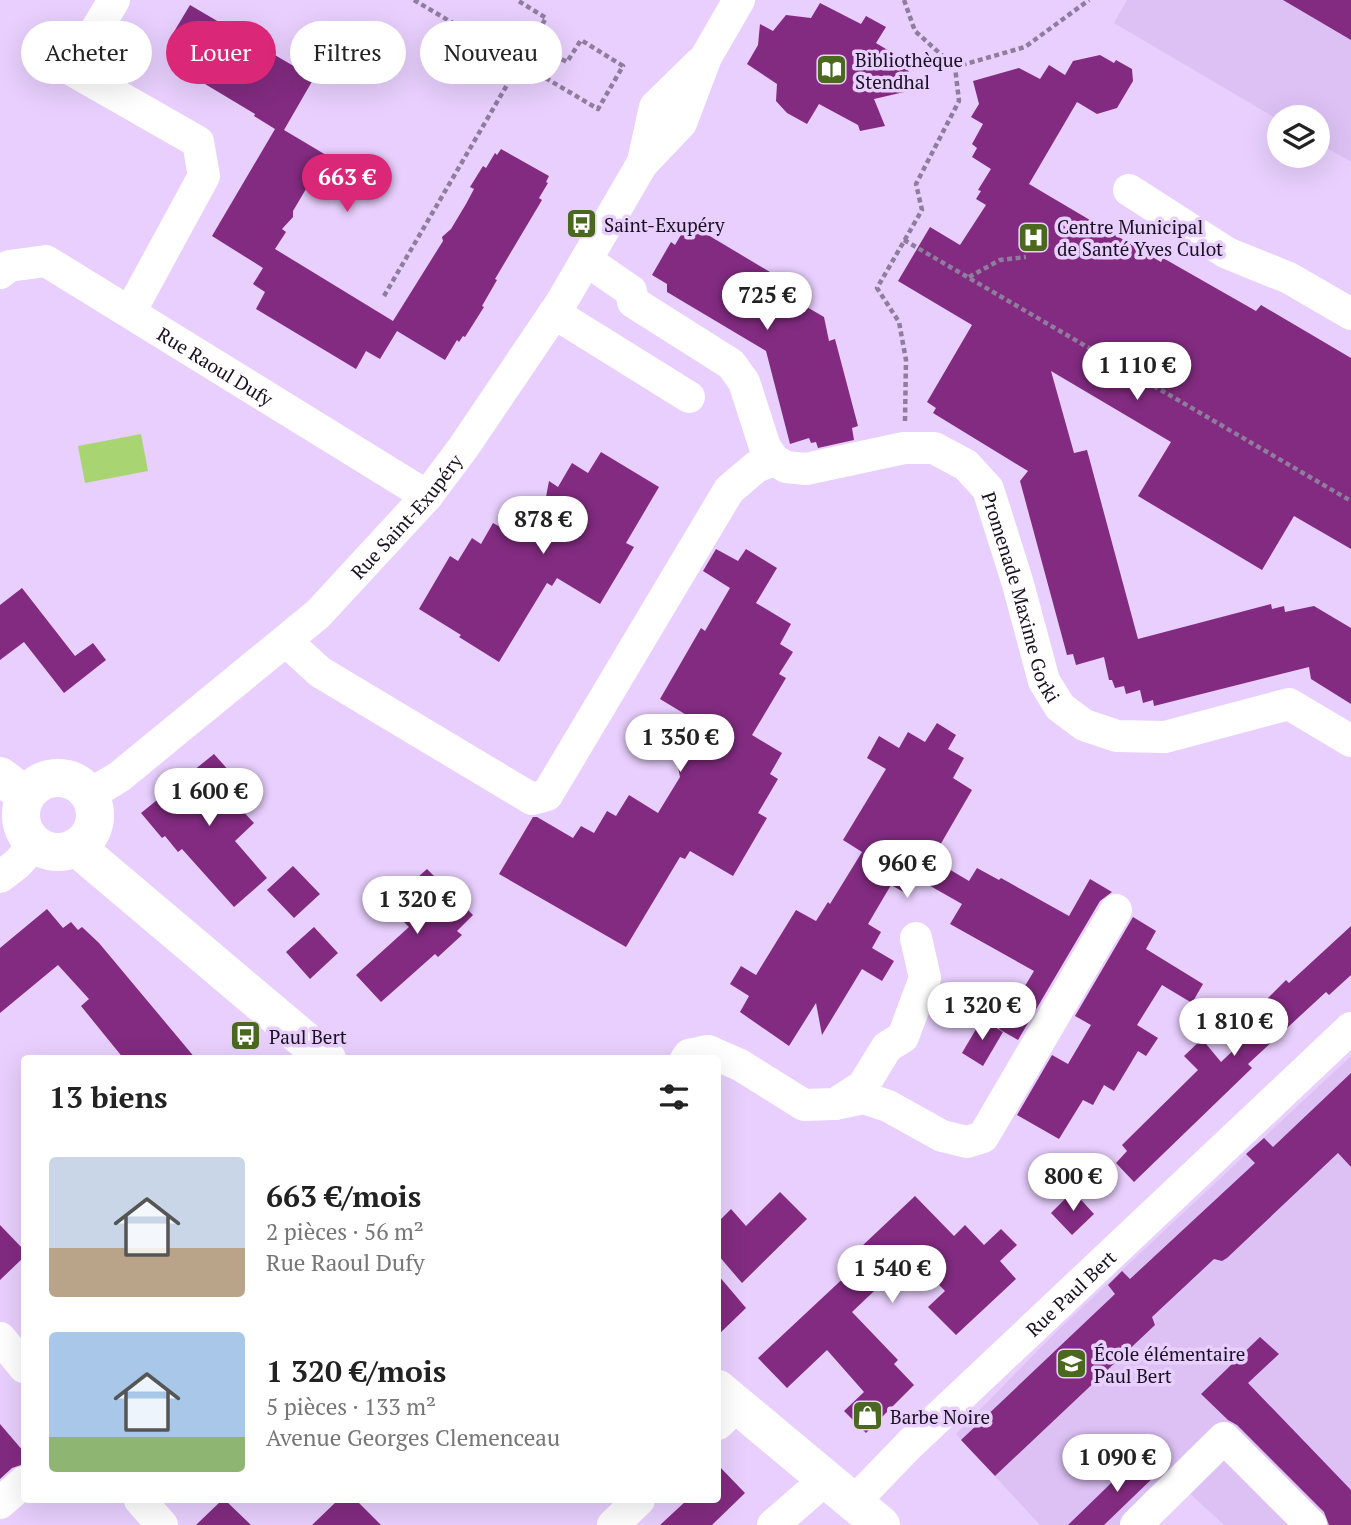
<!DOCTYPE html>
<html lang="fr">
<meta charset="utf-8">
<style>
body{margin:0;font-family:"PT Serif",serif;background:#f2f2f2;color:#222;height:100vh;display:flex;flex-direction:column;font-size:26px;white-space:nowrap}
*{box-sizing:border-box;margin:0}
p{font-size:23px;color:#767676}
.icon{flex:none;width:38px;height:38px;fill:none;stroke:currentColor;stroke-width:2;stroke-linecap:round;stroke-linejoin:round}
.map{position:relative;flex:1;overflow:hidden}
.details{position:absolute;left:21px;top:1055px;width:700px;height:448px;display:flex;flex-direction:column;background:#fff;border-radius:7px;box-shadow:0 7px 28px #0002}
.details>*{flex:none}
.hud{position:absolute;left:21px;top:21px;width:700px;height:63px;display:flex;gap:14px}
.fabs{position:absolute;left:1267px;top:105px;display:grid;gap:14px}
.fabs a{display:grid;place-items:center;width:63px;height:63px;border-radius:50%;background:#fff;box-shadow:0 7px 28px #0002;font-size:35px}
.price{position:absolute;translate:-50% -60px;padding:0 16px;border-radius:24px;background:#fff;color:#222;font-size:23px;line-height:46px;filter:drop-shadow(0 2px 4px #0008)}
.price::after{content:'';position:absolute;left:50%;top:42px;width:21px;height:16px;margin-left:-10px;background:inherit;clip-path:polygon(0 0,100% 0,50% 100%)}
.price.current{background:#db2777;color:#fff}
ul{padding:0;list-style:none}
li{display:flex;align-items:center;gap:21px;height:175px;padding:0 28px}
li span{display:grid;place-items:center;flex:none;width:196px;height:140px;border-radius:7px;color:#555}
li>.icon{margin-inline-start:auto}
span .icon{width:84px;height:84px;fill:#fffc;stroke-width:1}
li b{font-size:30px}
h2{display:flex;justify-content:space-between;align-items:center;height:84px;padding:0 28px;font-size:30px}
.tag{padding:0 24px;border-radius:32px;background:#fff;box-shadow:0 7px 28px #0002;font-size:24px;line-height:63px}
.tag.current{background:#db2777;color:#fff}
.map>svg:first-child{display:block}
.built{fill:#ddc1f5}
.green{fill:#a8d572}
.building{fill:#822b80}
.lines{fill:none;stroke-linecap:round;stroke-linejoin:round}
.path{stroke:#8f7d9e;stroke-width:4.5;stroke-dasharray:5 3.5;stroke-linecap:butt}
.minor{stroke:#fff;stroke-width:32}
.major{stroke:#fff;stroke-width:38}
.labels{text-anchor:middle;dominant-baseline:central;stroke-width:7;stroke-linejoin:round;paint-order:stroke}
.poi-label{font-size:19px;fill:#191020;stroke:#e8cffd;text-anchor:start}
.street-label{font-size:19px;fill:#191020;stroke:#e8cffd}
</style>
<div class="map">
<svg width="1351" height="1525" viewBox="0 0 1351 1525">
<rect width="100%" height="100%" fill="#e8cffd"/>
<g class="built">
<polygon points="1127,0 1351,0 1351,162 1318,143 1318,117 1279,117 1279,120 1114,23"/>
<polygon points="1351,1056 1351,1525 1224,1525 1185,1489 1148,1525 1040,1525 956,1434 1056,1332"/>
</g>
<polygon class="green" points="141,434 148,471 85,483 78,446"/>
<g class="building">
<polygon points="1283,0 1351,0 1351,40"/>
<polygon points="820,3 861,24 866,16 886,27 876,43 906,61 913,90 874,99 885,126 860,131 858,125 819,104 807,124 787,113 776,101 777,84 747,64 758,45 760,24 773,31 786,15 811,18"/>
<polygon points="190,5 314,78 284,130 326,155 293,211 293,217 282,229 286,232 275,249 393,321 443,241 442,237 451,229 466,204 474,189 470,187 483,166 486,168 495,153 497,155 501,149 549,176 546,182 548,183 539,198 542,200 495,279 497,280 482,306 484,307 465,337 463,336 459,342 457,340 445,360 397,331 380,359 366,351 356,369 256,309 265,292 253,284 263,268 212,236 275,129 254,116 255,114 170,63 180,46 169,40"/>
<polygon points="1100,55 1114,63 1116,60 1132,69 1133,81 1117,108 1097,114 1077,102 1029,184 1161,262 1163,258 1256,311 1261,305 1351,358 1351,549 1294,516 1262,570 1138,496 1171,442 1051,371 1074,453 1087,450 1138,639 1271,604 1272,609 1284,606 1285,612 1314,606 1351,628 1351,704 1311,679 1309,667 1154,706 1153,700 1143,703 1140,690 1126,694 1124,686 1115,688 1112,680 1109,680 1104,657 1076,665 1073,654 1067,655 1020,481 1028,471 933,413 936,408 927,402 972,325 898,281 930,227 960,245 986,205 976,199 981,191 978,190 991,169 972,157 977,148 972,144 983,124 971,117 979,104 973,81 1019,68 1040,79 1049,65 1065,75 1073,61"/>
<polygon points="685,228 695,235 698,229 795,287 792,292 802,298 800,303 824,317 829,341 835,339 858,426 852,428 854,440 818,448 816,442 811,443 809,438 790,444 766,351 667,292 667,284 652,275 671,242 675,245"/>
<polygon points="601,452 659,487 626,543 634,547 600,604 557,578 552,586 547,583 499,662 459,637 461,635 419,609 450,556 458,561 472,538 481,544 493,523 525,541 543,513 549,481 558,487 572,463 588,473"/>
<polygon points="716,549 738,561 746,549 777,568 756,603 791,624 780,644 793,652 779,674 786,678 752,735 782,753 770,774 778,779 758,813 767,818 733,876 690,851 685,859 680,857 626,947 499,874 533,817 537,817 573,838 581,826 594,833 607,811 616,816 629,795 658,813 680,777 677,762 682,754 686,753 703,725 660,699 701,628 705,631 730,588 703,571"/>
<polygon points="22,588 75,656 93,643 106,660 64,693 24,642 0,660 0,605"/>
<polygon points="937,723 956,735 948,749 964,758 953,778 972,790 932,859 969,881 977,868 999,880 1001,878 1069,916 1090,879 1112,892 1100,901 1018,1040 999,1029 1034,971 950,924 962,904 918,879 909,895 891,885 868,924 881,932 872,948 894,961 882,981 862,969 822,1035 816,1003 789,1046 740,1012 749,996 730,984 741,966 756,975 796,910 816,921 828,902 830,904 862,852 843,840 886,769 867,758 879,736 899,748 908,732 925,742"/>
<polygon points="214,754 239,782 231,789 242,802 238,806 254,823 235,841 267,878 234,907 182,849 178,852 165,836 162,838 141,813"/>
<polygon points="293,866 320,894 294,918 267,890"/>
<polygon points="427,869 473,915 457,931 462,935 438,957 435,954 381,1002 356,975 409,927 398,916 419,897 408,886"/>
<polygon points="47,909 63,928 71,922 78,930 82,927 99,943 196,1059 124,1059 81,1006 89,999 58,965 0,1013 0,948"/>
<polygon points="1133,917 1156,931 1146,949 1203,984 1192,1003 1162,985 1137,1025 1158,1038 1146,1056 1138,1051 1114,1091 1104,1085 1093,1105 1083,1100 1059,1139 1017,1115 1052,1055 1068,1064 1091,1025 1075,1016"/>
<polygon points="1351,926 1351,975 1329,995 1326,992 1248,1064 1252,1068 1134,1182 1116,1163 1127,1151 1122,1145 1198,1070 1184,1056 1202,1039 1221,1062 1258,1027 1249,1017 1286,980 1289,983"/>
<polygon points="314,927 338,953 310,979 286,952"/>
<polygon points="982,1019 1003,1032 983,1066 962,1053"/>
<polygon points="1351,1073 1351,1167 1338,1153 1227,1258 1222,1261 1214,1259 1152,1317 1155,1325 995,1476 961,1440 1115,1294 1108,1285 1122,1271 1130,1279 1255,1163 1246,1154 1264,1138 1273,1147"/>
<polygon points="1073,1191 1094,1214 1072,1235 1051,1213"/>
<polygon points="780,1192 807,1219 742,1283 718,1255 718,1222 731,1209 746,1226"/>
<polygon points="915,1196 954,1236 965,1225 984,1245 1001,1229 1017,1245 1000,1261 1016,1279 956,1335 928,1307 945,1291 911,1256 852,1312 898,1360 894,1364 914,1385 866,1433 844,1411 864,1392 827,1350 787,1388 758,1358 851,1271 843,1264"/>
<polygon points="0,1225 24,1250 24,1257 0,1280"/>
<polygon points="718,1275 746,1308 718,1335"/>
<polygon points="1260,1337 1279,1354 1248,1383 1351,1490 1351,1525 1329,1525 1324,1512 1237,1425 1228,1420 1201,1394"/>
<polygon points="0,1424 24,1452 24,1464 12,1468 0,1479"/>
<polygon points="1141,1454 1159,1472 1104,1525 1068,1525"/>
<polygon points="718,1465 745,1493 712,1525 660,1525 687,1500 718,1500"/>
<polygon points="222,1500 225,1500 251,1525 196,1525"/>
<polygon points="338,1500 356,1500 381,1525 312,1525"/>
</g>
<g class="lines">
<g class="path">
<polyline points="414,0 598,109 623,66 581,40 567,62 531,44"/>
<polyline points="904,0 915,31 955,67 1025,47 1089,0"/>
<polyline points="904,240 1351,501"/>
<polyline points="969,277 1000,260 1026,257"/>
<polyline points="384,296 546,18 517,0"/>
<polyline points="905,421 906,360 899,322 877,288 922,210 916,184 959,101 955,67"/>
</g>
<g class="minor">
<polyline points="114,0 72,70 198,142 204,176 130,312"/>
<polyline points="643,162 655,107 700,63"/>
<polyline points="1129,190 1227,253 1289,278 1351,314"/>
<path id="s1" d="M 586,260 L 631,291 L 633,302 L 731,364 L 744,382 L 765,447 L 774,460 L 786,467 L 806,469 L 904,448 L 934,448 L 966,465 L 988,489 L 1018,584 L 1044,681 L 1060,707 L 1084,725 L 1117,736 L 1165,737 L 1289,704 L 1351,741"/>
<path id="s2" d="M 0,273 L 9,266 L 46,261 L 427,496"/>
<polyline points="554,313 689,397"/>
<polyline points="286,641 320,672 532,799 547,795 729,490 756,467 774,460"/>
<path id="s3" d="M 89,795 L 119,777 L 318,614 L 427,496 L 463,448 L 561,303 L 642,164 L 681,123 L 706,57 L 739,0"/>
<polyline points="0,877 17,864 35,844"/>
<polyline points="686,1059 689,1055 708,1051 740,1065 804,1105 835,1104 863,1086 887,1047 903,1037 925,978 916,938"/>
<polyline points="835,1104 864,1098 888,1106 942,1136 967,1142 983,1137 1116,910"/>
<polyline points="0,1338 24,1367"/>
<polyline points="718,1424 737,1405"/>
<polyline points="140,1500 162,1525"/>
<path id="s4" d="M 854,1502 L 910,1444 L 1351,1028"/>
<polyline points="0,1503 24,1482"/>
<polyline points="613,1525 639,1500"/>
<polyline points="773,1525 826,1479"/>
<polyline points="1136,1525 1224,1438 1311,1525"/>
</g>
<g class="major">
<polyline points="0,776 26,796"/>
<circle cx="58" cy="815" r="37"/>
<polyline points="76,847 327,1059"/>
<polyline points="718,1389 881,1525"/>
</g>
</g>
<defs>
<symbol id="library-square" viewBox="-11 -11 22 22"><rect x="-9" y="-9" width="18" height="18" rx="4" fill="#4a691e" stroke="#e8cffd"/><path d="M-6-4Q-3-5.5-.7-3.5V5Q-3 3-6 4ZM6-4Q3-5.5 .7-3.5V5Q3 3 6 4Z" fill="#fff"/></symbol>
<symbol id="bus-square" viewBox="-11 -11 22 22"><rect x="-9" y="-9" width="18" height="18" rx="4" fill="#4a691e" stroke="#e8cffd"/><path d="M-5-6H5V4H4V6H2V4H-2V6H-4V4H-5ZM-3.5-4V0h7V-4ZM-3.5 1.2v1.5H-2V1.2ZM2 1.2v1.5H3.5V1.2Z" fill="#fff"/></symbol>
<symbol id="hospital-square" viewBox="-11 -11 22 22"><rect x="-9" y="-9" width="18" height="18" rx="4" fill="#4a691e" stroke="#e8cffd"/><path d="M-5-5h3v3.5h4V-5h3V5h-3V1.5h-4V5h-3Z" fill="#fff"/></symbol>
<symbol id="school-square" viewBox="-11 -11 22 22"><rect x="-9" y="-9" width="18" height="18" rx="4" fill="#4a691e" stroke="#e8cffd"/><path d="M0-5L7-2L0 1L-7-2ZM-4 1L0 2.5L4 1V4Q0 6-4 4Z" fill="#fff"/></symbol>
<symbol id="shop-square" viewBox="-11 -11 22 22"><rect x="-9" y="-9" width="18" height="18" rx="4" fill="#4a691e" stroke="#e8cffd"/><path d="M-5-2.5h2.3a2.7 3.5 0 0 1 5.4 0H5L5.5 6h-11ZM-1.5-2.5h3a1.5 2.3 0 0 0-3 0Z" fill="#fff"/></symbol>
</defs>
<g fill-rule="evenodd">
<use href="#library-square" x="814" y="52" width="35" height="35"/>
<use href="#bus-square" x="564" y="206" width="35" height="35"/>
<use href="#hospital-square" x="1016" y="220" width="35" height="35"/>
<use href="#bus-square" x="228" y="1018" width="35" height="35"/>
<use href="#school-square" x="1054" y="1346" width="35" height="35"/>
<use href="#shop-square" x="850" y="1398" width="35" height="35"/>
</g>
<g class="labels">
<g class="poi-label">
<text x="855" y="59">Bibliothèque<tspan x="855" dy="22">Stendhal</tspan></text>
<text x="604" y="224">Saint-Exupéry</text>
<text x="1057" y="226">Centre Municipal<tspan x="1057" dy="22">de Santé Yves Culot</tspan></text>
<text x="269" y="1036">Paul Bert</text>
<text x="1094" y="1353">École élémentaire<tspan x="1094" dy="22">Paul Bert</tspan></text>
<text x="890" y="1416">Barbe Noire</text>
</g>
<g class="street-label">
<text stroke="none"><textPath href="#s2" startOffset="248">Rue Raoul Dufy</textPath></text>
<text stroke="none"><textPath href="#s3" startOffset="424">Rue Saint-Exupéry</textPath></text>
<text stroke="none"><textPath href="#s1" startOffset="634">Promenade Maxime Gorki</textPath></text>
<text stroke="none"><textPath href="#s4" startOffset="301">Rue Paul Bert</textPath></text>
</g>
</g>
</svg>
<div class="fabs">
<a><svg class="icon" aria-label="layers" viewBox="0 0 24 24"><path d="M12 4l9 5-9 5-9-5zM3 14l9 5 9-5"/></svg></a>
</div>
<b class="price current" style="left:347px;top:214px">663 €</b>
<b class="price" style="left:767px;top:332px">725 €</b>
<b class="price" style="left:1137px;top:402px">1 110 €</b>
<b class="price" style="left:543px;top:556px">878 €</b>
<b class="price" style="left:680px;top:774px">1 350 €</b>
<b class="price" style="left:209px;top:828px">1 600 €</b>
<b class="price" style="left:907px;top:900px">960 €</b>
<b class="price" style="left:417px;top:936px">1 320 €</b>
<b class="price" style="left:982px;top:1042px">1 320 €</b>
<b class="price" style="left:1234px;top:1058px">1 810 €</b>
<b class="price" style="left:1073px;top:1213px">800 €</b>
<b class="price" style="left:892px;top:1305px">1 540 €</b>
<b class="price" style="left:1117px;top:1494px">1 090 €</b>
<div class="hud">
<a class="tag">Acheter</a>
<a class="tag current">Louer</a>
<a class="tag">Filtres</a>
<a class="tag">Nouveau</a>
</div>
<section class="details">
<h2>13 biens<svg class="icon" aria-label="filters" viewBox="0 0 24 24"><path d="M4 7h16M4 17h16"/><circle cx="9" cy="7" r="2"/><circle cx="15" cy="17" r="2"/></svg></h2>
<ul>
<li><span style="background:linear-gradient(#c9d6e8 65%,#b9a48a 0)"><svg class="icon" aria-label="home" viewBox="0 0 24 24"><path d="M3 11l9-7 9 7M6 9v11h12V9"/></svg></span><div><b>663 €/mois</b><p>2 pièces · 56 m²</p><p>Rue Raoul Dufy</p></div></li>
<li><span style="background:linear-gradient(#a9c7e8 75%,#8fb573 0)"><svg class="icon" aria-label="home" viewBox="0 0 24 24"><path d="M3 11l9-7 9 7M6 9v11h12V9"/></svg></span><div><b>1 320 €/mois</b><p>5 pièces · 133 m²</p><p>Avenue Georges Clemenceau</p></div></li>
</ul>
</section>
</div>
